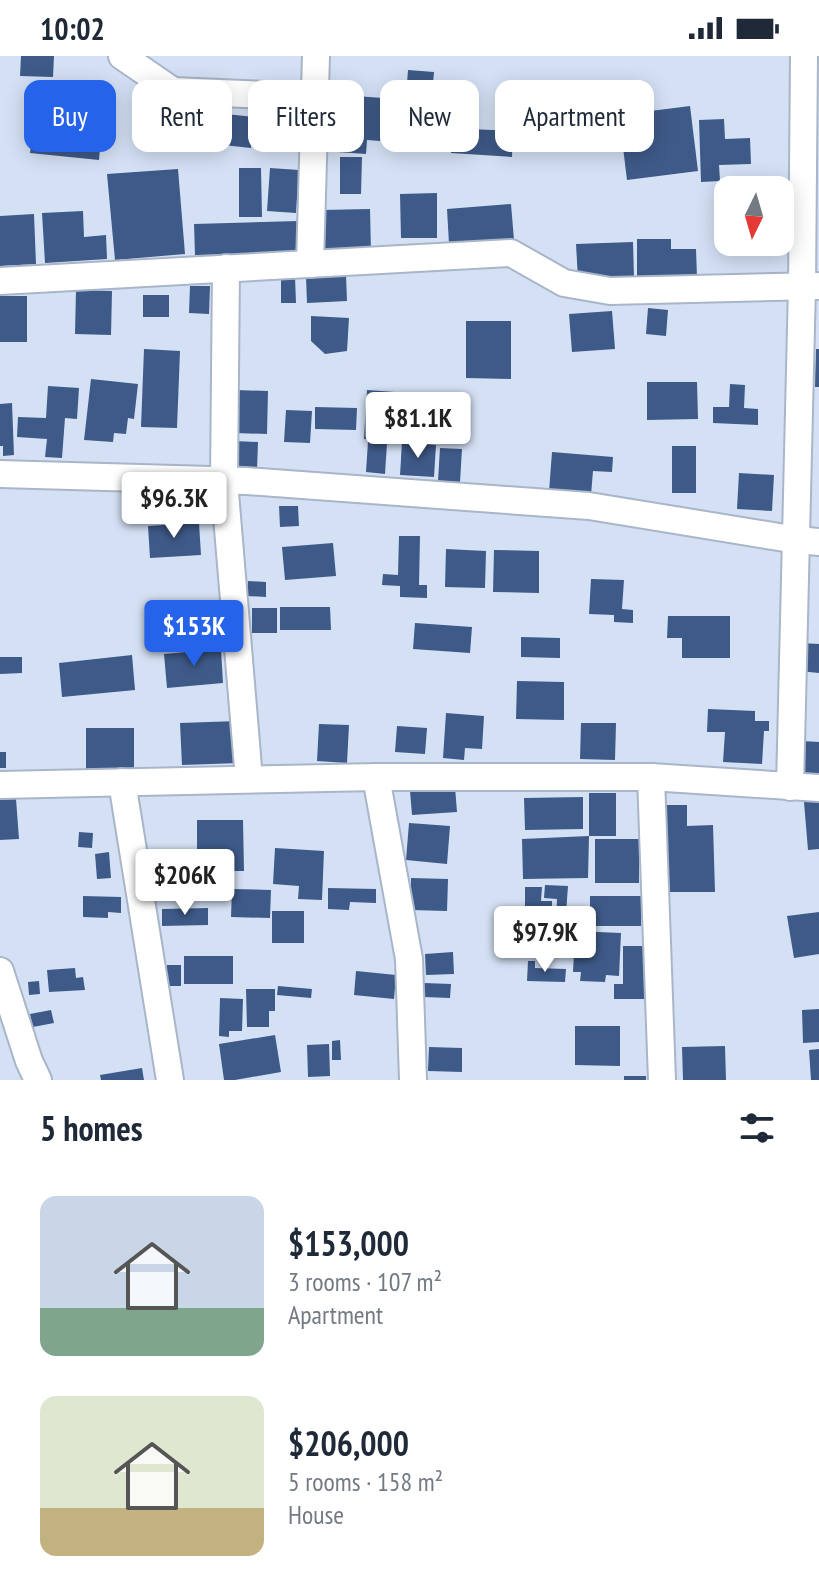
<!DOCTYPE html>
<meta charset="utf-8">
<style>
body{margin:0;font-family:"PT Sans Narrow",sans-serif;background:#f6f6f7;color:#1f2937;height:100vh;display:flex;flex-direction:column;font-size:30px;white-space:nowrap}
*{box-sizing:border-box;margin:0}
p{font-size:26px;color:#747a83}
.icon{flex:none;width:44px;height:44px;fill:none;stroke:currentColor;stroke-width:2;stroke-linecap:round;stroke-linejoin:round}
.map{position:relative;height:1024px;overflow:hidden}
.details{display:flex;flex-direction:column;background:#fff;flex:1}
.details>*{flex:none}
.top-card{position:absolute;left:24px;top:24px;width:772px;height:72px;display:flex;gap:16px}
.needle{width:52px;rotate:185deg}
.fabs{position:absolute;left:714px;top:120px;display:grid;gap:16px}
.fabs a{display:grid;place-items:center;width:80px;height:80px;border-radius:16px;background:#fff;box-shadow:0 4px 20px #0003;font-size:40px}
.price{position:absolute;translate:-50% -68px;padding:0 18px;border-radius:8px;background:#fff;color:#222;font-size:26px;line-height:52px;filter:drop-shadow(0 2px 4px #0008)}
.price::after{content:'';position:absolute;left:50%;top:48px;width:24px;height:18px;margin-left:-12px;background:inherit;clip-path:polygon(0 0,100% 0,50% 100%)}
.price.selected{background:#2563eb;color:#fff}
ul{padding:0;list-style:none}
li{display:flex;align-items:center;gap:24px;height:200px;padding:0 40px}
li span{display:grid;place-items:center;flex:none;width:224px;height:160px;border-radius:16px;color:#555}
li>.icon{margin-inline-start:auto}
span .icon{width:96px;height:96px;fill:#fffc;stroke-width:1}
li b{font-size:34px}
h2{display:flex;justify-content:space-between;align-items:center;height:96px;padding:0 40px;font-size:34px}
.chip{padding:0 28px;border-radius:16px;background:#fff;box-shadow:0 4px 20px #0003;font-size:28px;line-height:72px}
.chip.selected{background:#2563eb;color:#fff}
.status{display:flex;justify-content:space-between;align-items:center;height:56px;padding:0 40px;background:#fff;direction:ltr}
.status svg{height:22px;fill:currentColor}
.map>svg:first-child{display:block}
.building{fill:#3e5a88}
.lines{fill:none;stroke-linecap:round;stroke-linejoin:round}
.minor-casing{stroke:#a9b5c8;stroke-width:30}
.minor{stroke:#fff;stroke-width:26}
</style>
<div class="status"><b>10:02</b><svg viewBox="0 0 49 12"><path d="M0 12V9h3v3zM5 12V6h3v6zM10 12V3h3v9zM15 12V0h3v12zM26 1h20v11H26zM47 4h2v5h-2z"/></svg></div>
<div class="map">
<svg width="819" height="1024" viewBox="0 0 819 1024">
<rect width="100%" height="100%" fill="#d4e1f5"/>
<g class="building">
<polygon points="21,0 54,0 53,21 20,20"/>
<polygon points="408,14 434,16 428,81 403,79"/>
<polygon points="327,38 383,42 380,85 367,84 366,98 323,95"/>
<polygon points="454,38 472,39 469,73 513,75 512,101 451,97 451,82 432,81 434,58 453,60"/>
<polygon points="690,50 698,115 627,124 619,59"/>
<polygon points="226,58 254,61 251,92 223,89"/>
<polygon points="34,63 102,70 99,104 30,97"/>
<polygon points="724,63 725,83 750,82 751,108 719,109 720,125 701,126 699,64"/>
<polygon points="340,101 362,101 361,138 340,138"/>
<polygon points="239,112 261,112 262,161 239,161"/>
<polygon points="270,112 299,114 296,157 267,155"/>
<polygon points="178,113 185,198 115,204 107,118"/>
<polygon points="437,137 437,182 401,182 400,138"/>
<polygon points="511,148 514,184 449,188 447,153"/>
<polygon points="370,153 371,197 322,198 321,154"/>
<polygon points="83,155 84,181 106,179 107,203 45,207 42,157"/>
<polygon points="34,158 36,208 0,210 0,160"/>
<polygon points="298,165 299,197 195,199 194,168"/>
<polygon points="637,183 671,183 671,193 696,193 697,222 637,222"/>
<polygon points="633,186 634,221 578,223 576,188"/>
<polygon points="346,219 347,245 307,247 306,221"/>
<polygon points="281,221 295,221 296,247 281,247"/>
<polygon points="190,230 210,230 209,258 189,257"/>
<polygon points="76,234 112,235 111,279 75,278"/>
<rect x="143" y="239" width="26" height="22"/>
<rect x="0" y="240" width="27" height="46"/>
<polygon points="648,252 668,254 666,280 646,278"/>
<polygon points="612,255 615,293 572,296 569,258"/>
<polygon points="311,260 349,262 347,295 325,298 311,285"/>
<polygon points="466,265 511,265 511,323 466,322"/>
<polygon points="144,293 180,295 177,372 141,371"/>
<polygon points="816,293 819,293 819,331 815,331"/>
<polygon points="91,323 138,328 134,363 128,362 126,378 114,377 113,386 84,384"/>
<polygon points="647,326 697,326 698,363 647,364"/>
<polygon points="730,328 745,329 744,352 758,353 758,369 713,367 713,351 729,351"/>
<polygon points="48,330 79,332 77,363 65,362 62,402 45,401 47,383 17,381 18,361 46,362"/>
<polygon points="236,334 268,335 267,378 235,377"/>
<polygon points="367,334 408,337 406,358 456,360 455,377 391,374 391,385 364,383"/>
<polygon points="12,347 14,399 3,400 3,390 0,390 0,348"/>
<polygon points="315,351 357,352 356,374 315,373"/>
<polygon points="286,354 312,355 310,387 284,386"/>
<polygon points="234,385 258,386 257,414 233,414"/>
<polygon points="368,386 387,387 385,418 366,416"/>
<polygon points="402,386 436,389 434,421 400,419"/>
<rect x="672" y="390" width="24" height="47"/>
<polygon points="440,392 462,393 460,426 438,425"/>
<polygon points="552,396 613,401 612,416 593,415 591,439 549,436"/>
<polygon points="739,417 774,419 772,455 737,453"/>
<polygon points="183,430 185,461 145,465 143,433"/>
<polygon points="279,450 298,450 299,470 280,471"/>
<polygon points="199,467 201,499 150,502 148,470"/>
<polygon points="399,480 420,480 419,529 427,529 427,542 400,541 400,530 382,529 383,518 398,519"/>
<polygon points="333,487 336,520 285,524 282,491"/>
<polygon points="446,493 486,495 485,532 445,531"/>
<polygon points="494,494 539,495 539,537 493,536"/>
<polygon points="591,523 624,524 622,553 633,554 633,567 614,566 614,559 589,558"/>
<polygon points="248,525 266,526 266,541 247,540"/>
<polygon points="280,551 330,551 331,574 280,574"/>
<rect x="252" y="552" width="25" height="25"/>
<polygon points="668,560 730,560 730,602 682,602 682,582 667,582"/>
<polygon points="415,567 472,571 470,597 413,593"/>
<polygon points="521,581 560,582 560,602 521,601"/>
<polygon points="801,587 819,588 819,617 799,615"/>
<polygon points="221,593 223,627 167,632 164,598"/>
<polygon points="132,599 135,634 62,641 59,607"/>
<polygon points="0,601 22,601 22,617 0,618"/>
<polygon points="517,625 564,626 564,664 516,663"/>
<polygon points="708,653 755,655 755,665 769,665 769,675 764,675 762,708 723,706 725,676 707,676"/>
<polygon points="446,657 484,660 482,693 465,692 464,704 443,702"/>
<polygon points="238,665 240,707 182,709 180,667"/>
<polygon points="581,667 616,667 615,704 580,703"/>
<polygon points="319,668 349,669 347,707 317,705"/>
<polygon points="397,670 427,672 425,698 395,696"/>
<polygon points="86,672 134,672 134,712 86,713"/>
<polygon points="803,685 819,686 819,718 800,717"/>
<rect x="0" y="696" width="6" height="16"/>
<polygon points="455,731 457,756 412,759 410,735"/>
<rect x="589" y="737" width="27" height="43"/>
<polygon points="583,741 583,773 525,774 524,742"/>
<polygon points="16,743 19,783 0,784 0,744"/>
<polygon points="819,745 819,793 808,794 804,746"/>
<polygon points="665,749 687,749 687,770 713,769 715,836 667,836"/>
<polygon points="197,764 243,764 244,815 197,815"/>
<polygon points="409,767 450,770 447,808 406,804"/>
<polygon points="79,776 93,777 92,792 78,791"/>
<polygon points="589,780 588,822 523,823 522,783"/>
<rect x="595" y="783" width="44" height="44"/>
<polygon points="275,792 324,795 322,844 298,843 299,830 273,828"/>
<polygon points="109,796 111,822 97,823 95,798"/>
<polygon points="411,822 448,823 447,855 411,854"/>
<polygon points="545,829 568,830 565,871 556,870 557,843 544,842"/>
<polygon points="525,831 542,831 541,845 552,845 552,870 534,869 534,858 525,858"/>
<polygon points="328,832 376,833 376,847 350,846 349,854 328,853"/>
<polygon points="232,833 271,834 270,862 231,861"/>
<polygon points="83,840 121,841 121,857 108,856 108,862 83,861"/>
<polygon points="590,840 641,840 641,870 573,870 573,855 590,855"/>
<polygon points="208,852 208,869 162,870 162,853"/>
<rect x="272" y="855" width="32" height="32"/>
<polygon points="819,856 819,898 794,902 787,860"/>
<polygon points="575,875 621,877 619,920 606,919 605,926 580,925 581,916 573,916"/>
<polygon points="623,890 644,890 644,943 614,943 614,928 623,928"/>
<polygon points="453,896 454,918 426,919 425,898"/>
<rect x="184" y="900" width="49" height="28"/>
<polygon points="528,905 535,905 535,912 566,913 565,926 527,925"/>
<rect x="167" y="909" width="14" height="21"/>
<polygon points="75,912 76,922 83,921 85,934 49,936 47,914"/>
<polygon points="356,915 396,919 394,943 354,939"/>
<polygon points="39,925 40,938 29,939 28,926"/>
<polygon points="424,927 451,928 450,942 424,941"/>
<polygon points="278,930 312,933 311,942 277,939"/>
<polygon points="246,933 275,933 275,955 269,955 269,971 247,971"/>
<polygon points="220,942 243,943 242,975 229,975 229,981 219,980"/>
<polygon points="819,953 819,986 803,987 802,954"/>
<polygon points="51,954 54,967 33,971 30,958"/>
<polygon points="575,970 620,970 620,1010 575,1009"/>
<polygon points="275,979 281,1016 235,1024 224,1024 219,988"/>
<polygon points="340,984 341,1004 332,1004 332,985"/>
<polygon points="329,988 330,1020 308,1021 307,989"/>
<polygon points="725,990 726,1024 683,1024 682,991"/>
<polygon points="429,991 462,992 462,1016 428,1015"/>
<polygon points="819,993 819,1024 811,1024 809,994"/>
<polygon points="142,1012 144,1024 101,1024 100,1019"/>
<rect x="624" y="1020" width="22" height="4"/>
</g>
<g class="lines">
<defs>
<g id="minor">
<polyline points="122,0 173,35 314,41"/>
<polyline points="310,208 316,0"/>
<polyline points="226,212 224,425 249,723"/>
<polyline points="0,225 511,197 564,227 610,235 819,230"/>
<polyline points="0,418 246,425 589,450 797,484 819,486"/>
<polyline points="376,721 409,903 413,1024"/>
<polyline points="651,721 662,1024"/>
<polyline points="122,726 170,1024"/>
<polyline points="0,729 376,721 651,721 819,732"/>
<polyline points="790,731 802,230 804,0"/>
<polyline points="0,915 29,1005 38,1024"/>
</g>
</defs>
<use href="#minor" class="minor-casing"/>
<use href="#minor" class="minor"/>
</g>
</svg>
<div class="fabs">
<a><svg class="needle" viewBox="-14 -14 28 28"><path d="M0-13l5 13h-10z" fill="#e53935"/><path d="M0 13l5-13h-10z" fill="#747a83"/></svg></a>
</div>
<b class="price" style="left:418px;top:404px">$81.1K</b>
<b class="price" style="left:174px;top:484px">$96.3K</b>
<b class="price selected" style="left:194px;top:612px">$153K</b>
<b class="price" style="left:185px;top:861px">$206K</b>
<b class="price" style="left:545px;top:918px">$97.9K</b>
<div class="top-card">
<a class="chip selected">Buy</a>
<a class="chip">Rent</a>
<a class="chip">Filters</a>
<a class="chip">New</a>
<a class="chip">Apartment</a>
</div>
</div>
<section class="details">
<h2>5 homes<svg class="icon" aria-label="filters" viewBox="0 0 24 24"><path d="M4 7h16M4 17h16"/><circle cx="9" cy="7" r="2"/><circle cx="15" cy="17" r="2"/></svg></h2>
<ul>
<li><span style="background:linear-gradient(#c9d6e8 70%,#7fa58c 0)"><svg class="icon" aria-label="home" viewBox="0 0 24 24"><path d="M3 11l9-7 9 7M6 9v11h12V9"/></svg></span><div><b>$153,000</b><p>3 rooms · 107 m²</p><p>Apartment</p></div></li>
<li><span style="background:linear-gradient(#dfe7d0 70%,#c2b280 0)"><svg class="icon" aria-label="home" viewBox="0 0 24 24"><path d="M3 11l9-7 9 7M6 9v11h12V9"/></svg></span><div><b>$206,000</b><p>5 rooms · 158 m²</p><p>House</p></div></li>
</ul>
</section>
